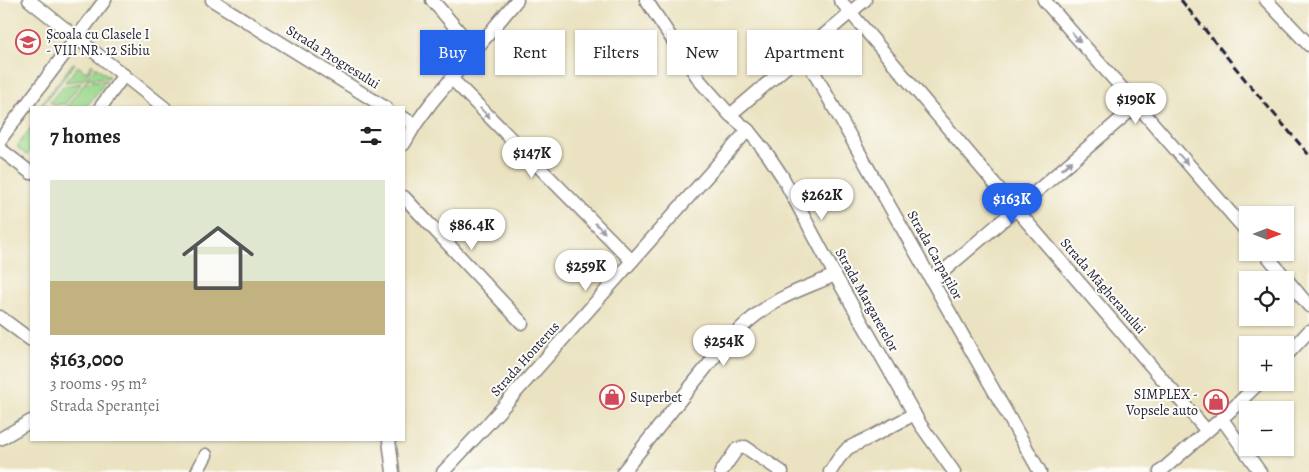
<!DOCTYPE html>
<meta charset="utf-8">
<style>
body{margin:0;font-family:Alegreya,serif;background:#f2f2f2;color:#222;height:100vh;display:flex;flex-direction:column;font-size:19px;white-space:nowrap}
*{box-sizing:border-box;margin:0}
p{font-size:16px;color:#767676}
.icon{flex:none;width:28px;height:28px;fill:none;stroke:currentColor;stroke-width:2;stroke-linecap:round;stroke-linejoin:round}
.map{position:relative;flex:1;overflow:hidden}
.side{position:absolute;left:30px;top:106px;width:375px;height:335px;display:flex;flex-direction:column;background:#fff;border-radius:0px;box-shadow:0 1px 4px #0004}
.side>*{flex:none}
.guide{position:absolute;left:420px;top:30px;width:475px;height:45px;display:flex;gap:10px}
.needle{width:32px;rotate:90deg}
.tools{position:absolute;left:1239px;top:206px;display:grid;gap:10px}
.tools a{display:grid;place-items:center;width:55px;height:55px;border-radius:0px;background:#fff;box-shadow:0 1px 4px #0004;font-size:25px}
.price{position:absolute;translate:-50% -42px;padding:0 11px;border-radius:18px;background:#fff;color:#222;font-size:16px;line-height:32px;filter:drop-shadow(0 1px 2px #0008)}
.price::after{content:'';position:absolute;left:50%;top:30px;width:15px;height:11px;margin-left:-8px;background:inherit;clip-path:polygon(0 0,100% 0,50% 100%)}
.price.on{background:#2563eb;color:#fff}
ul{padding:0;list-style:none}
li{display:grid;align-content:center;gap:10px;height:265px;padding:0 20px}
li+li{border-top:1px solid #e0e0e0}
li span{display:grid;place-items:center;height:155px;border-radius:0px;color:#555}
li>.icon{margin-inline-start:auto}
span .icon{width:90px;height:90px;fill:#fffc;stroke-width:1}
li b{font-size:21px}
h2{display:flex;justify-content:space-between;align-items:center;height:60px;padding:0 20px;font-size:21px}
.chip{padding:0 18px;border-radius:0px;background:#fff;box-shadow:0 1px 4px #0004;font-size:18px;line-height:45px}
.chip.on{background:#2563eb;color:#fff}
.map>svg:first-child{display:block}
.green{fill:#98d58a;stroke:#5d7c62}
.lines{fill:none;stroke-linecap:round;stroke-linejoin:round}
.minor-casing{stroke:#86827e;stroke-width:15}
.minor{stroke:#fff;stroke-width:12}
.rail{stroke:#22223b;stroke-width:3;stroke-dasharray:8 4;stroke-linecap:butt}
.oneway{fill:#9c9ca7}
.labels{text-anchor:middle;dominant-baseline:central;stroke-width:4;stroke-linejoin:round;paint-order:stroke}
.poi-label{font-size:14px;fill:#22223b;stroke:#fdfcf7;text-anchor:start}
.street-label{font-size:14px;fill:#22223b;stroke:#fdfcf7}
</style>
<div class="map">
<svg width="1309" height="472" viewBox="0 0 1309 472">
<rect width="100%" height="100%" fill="#fdfcf7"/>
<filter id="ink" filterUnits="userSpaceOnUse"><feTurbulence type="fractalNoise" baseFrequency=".02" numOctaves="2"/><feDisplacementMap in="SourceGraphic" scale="10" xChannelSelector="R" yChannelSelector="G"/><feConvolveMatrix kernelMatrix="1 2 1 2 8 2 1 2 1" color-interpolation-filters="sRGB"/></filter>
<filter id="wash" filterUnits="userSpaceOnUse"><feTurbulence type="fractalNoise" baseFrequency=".0096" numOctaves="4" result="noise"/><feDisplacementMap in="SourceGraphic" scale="20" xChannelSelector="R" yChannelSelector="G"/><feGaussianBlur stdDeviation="1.12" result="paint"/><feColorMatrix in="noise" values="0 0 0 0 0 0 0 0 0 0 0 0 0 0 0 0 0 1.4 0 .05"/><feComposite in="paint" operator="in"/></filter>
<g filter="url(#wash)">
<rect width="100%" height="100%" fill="#eae2c0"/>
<g class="green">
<polygon points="73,63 75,64 41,107 39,107"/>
<polygon points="92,64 94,65 83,80 65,82 78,66 86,72"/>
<polygon points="96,67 109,76 110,77 86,79"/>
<polygon points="107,80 86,107 68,107 67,106 85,82"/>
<polygon points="81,83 65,104 59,104 56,106 50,102 63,86"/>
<polygon points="31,127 31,149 27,155 18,148 18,145"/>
</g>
</g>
<g filter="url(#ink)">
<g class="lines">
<defs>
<g id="minor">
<polyline points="29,0 165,108"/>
<polyline points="212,0 386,108"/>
<polyline points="432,0 475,50"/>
<polyline points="646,0 700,81 730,115 748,130 768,155 782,176 835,275 920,424 954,472"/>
<polyline points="840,0 1016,209 1207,431"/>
<polyline points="1044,0 1078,39 1137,105 1248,233"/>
<polyline points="1266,0 1309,45"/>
<polyline points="803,53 1040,472"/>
<polyline points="451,78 632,261"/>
<polyline points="100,108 124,75"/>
<polyline points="730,115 865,0"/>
<polyline points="404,118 415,125"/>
<polyline points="0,140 105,0"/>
<polyline points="404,144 415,125 431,103 517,0"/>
<polyline points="0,149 31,173"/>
<polyline points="404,197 522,323"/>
<polyline points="1264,252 1309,306"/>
<polyline points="932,281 1137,105"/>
<polyline points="0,317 31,340"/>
<polyline points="1285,357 1309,331"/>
<polyline points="1222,419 1260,472"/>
<polyline points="0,439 31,421"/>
<polyline points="389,440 393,472"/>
<polyline points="197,472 206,455"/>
<polyline points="443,472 486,426 748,130"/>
<path d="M 623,472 C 646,443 669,414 692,385 C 714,358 734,330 763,310 C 784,294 811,286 835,275"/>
<polyline points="721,472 737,449 745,447 782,472"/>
<polyline points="830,472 839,458 848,448 873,436 907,418 914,413"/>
<polyline points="1160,472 1229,412 1260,382"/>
</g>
</defs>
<use href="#minor" class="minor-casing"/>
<use href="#minor" class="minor"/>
<polyline class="rail" points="1181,0 1247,82 1309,155"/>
</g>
<defs><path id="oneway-solid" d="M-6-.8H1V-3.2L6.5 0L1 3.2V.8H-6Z" transform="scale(1.25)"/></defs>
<g class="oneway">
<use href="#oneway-solid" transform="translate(1076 37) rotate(49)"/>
<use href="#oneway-solid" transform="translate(485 113) rotate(45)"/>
<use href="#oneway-solid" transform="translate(1183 159) rotate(49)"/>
<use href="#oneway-solid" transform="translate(1067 165) rotate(-41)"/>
<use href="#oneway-solid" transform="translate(600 228) rotate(45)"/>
</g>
</g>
<defs>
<symbol id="school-ring" viewBox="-11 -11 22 22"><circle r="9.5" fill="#fdfcf7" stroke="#d1495b" stroke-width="1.5"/><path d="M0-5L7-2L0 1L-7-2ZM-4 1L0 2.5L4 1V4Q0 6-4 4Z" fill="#d1495b"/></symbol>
<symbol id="shop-ring" viewBox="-11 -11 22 22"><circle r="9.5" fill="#fdfcf7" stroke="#d1495b" stroke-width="1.5"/><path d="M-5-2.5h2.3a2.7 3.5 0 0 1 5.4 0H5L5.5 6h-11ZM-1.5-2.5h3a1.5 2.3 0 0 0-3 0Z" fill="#d1495b"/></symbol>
</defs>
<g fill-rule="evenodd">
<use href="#school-ring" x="14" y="28" width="28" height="28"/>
<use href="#shop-ring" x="598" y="383" width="28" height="28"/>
<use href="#shop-ring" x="1202" y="388" width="28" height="28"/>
</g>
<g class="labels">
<g class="poi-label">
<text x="46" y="34">Școala cu Clasele I<tspan x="46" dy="16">- VIII NR. 12 Sibiu</tspan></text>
<text x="1198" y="394" text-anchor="end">SIMPLEX -<tspan x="1198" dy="16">Vopsele auto</tspan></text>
<text x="630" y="397">Superbet</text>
</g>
<g class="street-label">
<text transform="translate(333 57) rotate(32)">Strada Progresului</text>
<text transform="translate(935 255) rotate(61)">Strada Carpaților</text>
<text transform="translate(1103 286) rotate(49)">Strada Măgheranului</text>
<text transform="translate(867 300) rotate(61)">Strada Margaretelor</text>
<text transform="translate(525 359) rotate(-48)">Strada Honterus</text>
</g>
</g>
</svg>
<div class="tools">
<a><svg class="needle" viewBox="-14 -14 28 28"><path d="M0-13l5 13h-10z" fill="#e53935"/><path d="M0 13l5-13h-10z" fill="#767676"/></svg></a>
<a><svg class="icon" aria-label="locate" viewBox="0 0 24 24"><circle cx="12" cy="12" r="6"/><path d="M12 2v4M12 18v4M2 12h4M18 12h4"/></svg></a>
<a>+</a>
<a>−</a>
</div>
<b class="price" style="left:1136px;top:125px">$190K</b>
<b class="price" style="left:532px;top:179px">$147K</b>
<b class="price" style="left:822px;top:221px">$262K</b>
<b class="price on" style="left:1012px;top:225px">$163K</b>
<b class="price" style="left:472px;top:251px">$86.4K</b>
<b class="price" style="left:586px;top:292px">$259K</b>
<b class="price" style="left:724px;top:367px">$254K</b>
<div class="guide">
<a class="chip on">Buy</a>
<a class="chip">Rent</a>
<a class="chip">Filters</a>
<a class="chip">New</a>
<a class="chip">Apartment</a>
</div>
<section class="side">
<h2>7 homes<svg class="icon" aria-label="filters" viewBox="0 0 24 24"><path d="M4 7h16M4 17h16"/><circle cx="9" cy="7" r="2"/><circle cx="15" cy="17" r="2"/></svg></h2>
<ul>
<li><span style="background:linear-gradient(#dfe7d0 65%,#c2b280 0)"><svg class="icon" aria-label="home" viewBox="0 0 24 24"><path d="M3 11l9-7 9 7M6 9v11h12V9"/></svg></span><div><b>$163,000</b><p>3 rooms · 95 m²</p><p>Strada Speranței</p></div></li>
</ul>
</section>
</div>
